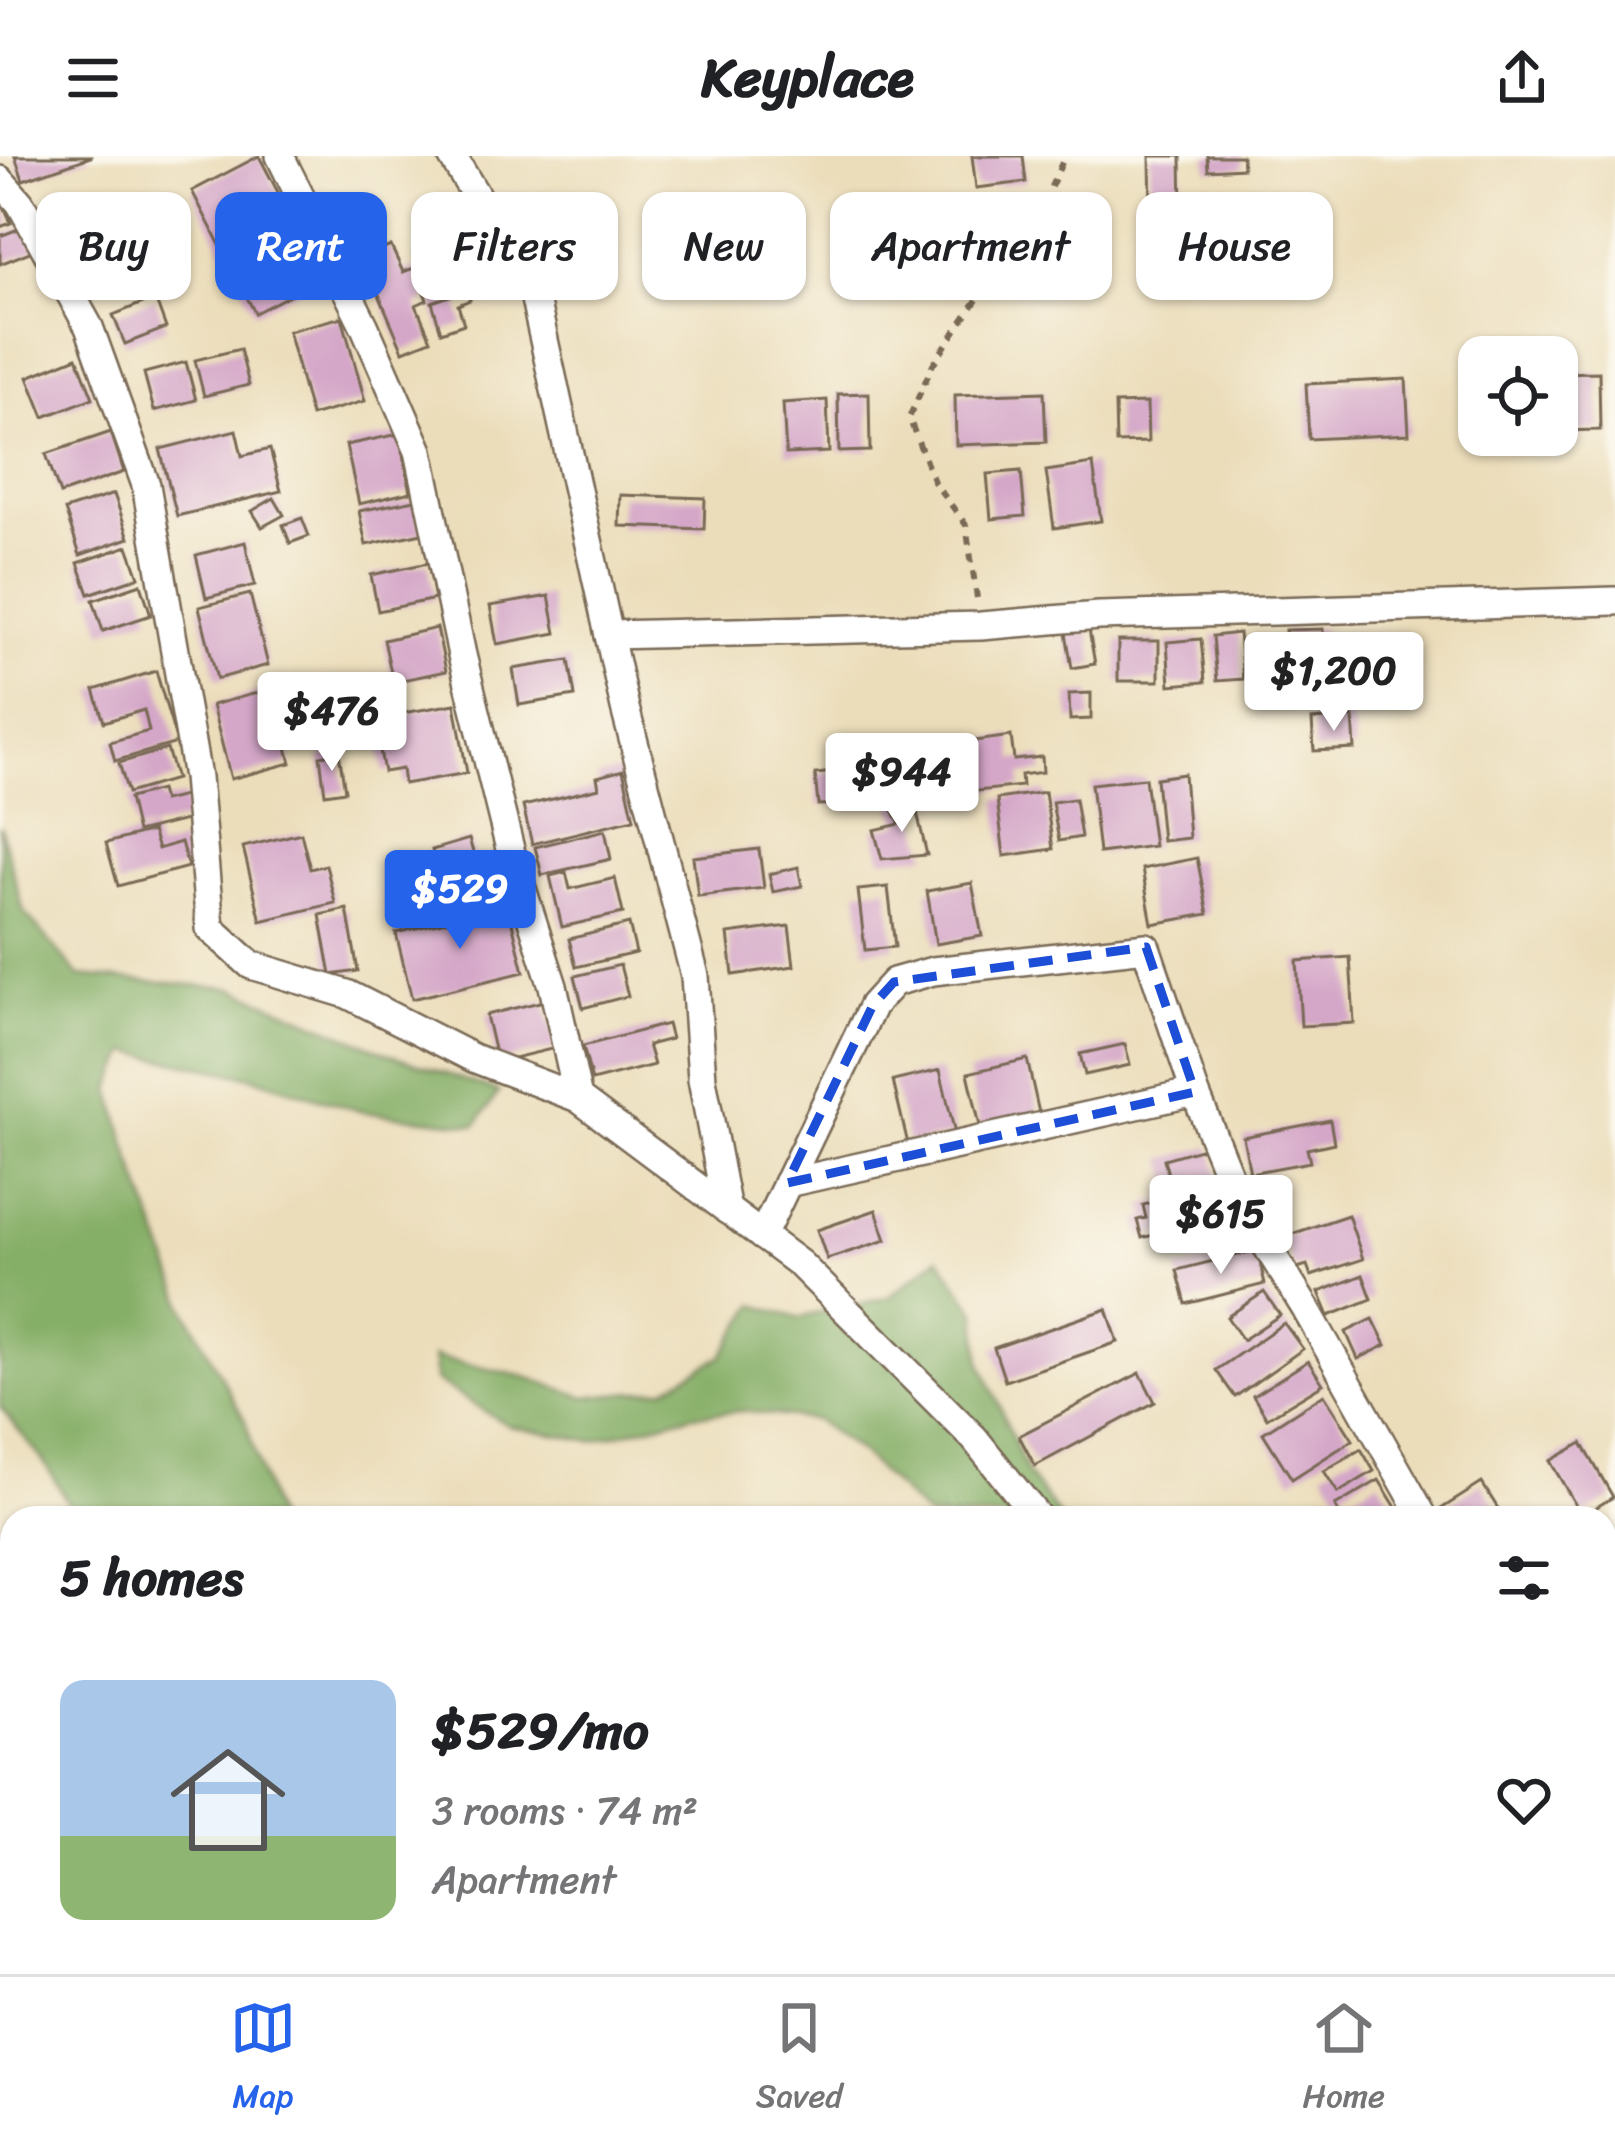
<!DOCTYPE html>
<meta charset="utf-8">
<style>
body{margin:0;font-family:Sriracha,sans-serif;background:#f2f2f2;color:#202124;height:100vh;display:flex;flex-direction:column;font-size:45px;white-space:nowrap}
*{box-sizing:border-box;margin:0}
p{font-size:39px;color:#757577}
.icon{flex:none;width:66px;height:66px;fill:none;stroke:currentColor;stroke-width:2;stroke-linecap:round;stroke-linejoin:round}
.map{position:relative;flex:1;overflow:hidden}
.side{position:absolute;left:0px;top:1350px;width:1617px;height:468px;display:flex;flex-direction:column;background:#fff;border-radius:36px 36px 0 0;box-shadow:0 3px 9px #0004}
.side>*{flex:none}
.hud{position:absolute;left:36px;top:36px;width:1545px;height:108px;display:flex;gap:24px}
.controls{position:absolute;left:1458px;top:180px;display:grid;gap:24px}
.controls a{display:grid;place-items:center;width:120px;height:120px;border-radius:24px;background:#fff;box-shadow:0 3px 9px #0004;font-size:60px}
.price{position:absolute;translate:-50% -102px;padding:0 27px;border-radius:12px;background:#fff;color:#222;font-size:39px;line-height:78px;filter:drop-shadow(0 3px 6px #0008)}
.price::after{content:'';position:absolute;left:50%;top:72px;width:36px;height:27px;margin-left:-18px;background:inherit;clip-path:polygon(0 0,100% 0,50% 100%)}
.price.active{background:#2563eb;color:#fff}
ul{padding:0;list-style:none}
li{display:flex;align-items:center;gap:36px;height:300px;padding:0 60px}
li span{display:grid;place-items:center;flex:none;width:336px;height:240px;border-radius:24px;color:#555}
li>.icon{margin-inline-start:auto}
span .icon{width:144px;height:144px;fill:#fffc;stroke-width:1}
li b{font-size:51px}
h2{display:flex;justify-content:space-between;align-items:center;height:144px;padding:0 60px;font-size:51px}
.chip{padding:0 42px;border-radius:24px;background:#fff;box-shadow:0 3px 9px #0004;font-size:42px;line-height:108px}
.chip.active{background:#2563eb;color:#fff}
header{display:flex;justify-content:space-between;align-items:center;height:156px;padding:0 60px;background:#fff;font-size:54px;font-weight:800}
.tab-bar{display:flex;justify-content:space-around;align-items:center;height:168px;border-top:3px solid #e0e0e0;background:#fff;font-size:33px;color:#757577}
.tab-bar a{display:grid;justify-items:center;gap:6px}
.tab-bar .active{color:#2563eb}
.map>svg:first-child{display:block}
.forest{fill:#85ae66;stroke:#606c42;stroke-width:3}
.building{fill:#d4a6c8}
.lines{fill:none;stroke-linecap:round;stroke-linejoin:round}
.street-casing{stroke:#796955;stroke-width:32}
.secondary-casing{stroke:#796955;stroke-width:44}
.path{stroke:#796955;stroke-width:6;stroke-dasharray:9 9;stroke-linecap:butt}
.street{stroke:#fff;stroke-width:27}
.secondary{stroke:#f6e9c3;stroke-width:39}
.marked{fill:none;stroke:#1d4ed8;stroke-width:9;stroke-dasharray:24 15;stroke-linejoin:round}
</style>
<header><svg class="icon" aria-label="menu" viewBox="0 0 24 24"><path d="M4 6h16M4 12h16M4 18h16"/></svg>Keyplace<svg class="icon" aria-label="share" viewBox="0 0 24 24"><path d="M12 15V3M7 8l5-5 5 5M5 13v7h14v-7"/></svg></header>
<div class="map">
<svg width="1615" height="1818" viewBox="0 0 1615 1818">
<rect width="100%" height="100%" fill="#fbf7ec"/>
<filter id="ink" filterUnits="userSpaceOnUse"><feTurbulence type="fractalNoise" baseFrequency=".00833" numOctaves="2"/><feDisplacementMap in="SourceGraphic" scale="24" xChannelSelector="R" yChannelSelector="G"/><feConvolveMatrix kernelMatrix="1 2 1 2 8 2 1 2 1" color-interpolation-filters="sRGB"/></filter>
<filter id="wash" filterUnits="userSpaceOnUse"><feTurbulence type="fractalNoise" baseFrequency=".004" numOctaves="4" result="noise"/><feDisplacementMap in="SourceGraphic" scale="48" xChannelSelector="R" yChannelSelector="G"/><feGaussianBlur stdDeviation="2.7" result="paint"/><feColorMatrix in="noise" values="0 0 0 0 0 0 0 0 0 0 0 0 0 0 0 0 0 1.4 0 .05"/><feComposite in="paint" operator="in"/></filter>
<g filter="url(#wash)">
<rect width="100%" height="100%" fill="#ebddba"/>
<g class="forest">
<polygon points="0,670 24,756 79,820 233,832 387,897 499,936 476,969 363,956 252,921 128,896 111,933 130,1000 185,1152 245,1265 275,1362 77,1362 44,1306 0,1251"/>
<polygon points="939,1101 977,1157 981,1206 1028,1319 1061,1362 928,1362 859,1296 816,1264 743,1255 692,1259 592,1285 509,1270 436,1225 433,1201 526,1221 585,1241 664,1233 722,1200 755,1149 798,1162 889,1141"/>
<polygon points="1615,1636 1615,1818 1508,1818 1521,1806 1605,1806 1605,1662"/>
<polygon points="89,1806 494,1806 503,1818 83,1818"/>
<polygon points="1193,1806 1420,1806 1435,1818 1201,1818"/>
</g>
<g id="blocks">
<g class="building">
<polygon points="15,0 91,0 91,1 23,24"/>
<polygon points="259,0 323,122 255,157 192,35"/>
<polygon points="972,0 1023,0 1026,26 976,32"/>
<polygon points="1150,0 1181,0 1182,59 1151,60"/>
<polygon points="1207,0 1242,0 1243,12 1208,14"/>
<polygon points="105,40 119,75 65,95 52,60"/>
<polygon points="0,41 11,67 0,71"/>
<polygon points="26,70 35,94 0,108 0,80"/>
<polygon points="391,90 403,116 414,112 427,144 416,149 431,184 403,195 363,101"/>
<polygon points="467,134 470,144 458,149 464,168 441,176 432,146"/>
<polygon points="155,142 166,172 125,188 113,159"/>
<polygon points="342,161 365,245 311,260 288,175"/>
<polygon points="240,193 249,229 204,240 195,204"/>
<polygon points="77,201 93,242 44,261 28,221"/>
<polygon points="186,206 196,244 154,255 144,217"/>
<polygon points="1599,216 1600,274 1557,275 1557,217"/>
<polygon points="1406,223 1409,278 1309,283 1306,228"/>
<polygon points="1044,236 1046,286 956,289 955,239"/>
<polygon points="869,237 870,295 839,296 838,238"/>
<polygon points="827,244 829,296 786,298 783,247"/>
<polygon points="1147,247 1148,286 1116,287 1115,248"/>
<polygon points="236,274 242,300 270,293 281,335 177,360 160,293"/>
<polygon points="111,276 124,316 60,338 46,298"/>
<polygon points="399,278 411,336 359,348 346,289"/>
<polygon points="1093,308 1101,365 1054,372 1046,315"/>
<polygon points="1021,315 1025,360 991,363 987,318"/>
<polygon points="114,338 129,382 80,399 65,354"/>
<polygon points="620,339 705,342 704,373 619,370"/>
<polygon points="274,342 284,359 262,371 252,355"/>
<polygon points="415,344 422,377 366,389 359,355"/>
<polygon points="302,362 309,380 290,387 283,369"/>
<polygon points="245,386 255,429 206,442 196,399"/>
<polygon points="128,390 139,421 89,438 78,407"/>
<polygon points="428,407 435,443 378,455 371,419"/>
<polygon points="141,428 151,459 103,475 93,444"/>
<polygon points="250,438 268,509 217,523 199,451"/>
<polygon points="549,440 556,477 497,488 490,450"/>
<polygon points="437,472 446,515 393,526 384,484"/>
<polygon points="1323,473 1325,517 1287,518 1285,474"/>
<polygon points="1089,474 1095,508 1072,512 1066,477"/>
<polygon points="1239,477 1243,523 1217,525 1213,480"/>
<polygon points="1201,483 1205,526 1170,529 1167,486"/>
<rect x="1118" y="485" width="41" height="40"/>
<polygon points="569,504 575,540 519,549 513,513"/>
<polygon points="156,515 177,587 115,605 110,586 149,575 144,554 104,566 94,534"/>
<polygon points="272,533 291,607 231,623 212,549"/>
<polygon points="1091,537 1091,563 1070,564 1069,538"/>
<polygon points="455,548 467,617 404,628 402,613 384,616 374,562"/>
<polygon points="1353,561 1355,593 1314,595 1312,564"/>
<polygon points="1011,580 1014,604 1042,601 1043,616 1021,619 1022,630 959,637 956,608 970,606 968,586"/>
<polygon points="167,593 176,623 128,637 119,607"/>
<polygon points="339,597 345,635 325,638 320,600"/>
<polygon points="623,614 634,663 532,688 523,650 599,632 597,621"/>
<polygon points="835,616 838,648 818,649 815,618"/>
<polygon points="1184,618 1189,682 1162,685 1156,622"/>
<polygon points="1145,622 1154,690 1099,697 1091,628"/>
<polygon points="160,634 163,645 184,640 190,663 137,676 129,642"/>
<polygon points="1045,636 1053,693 1004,700 997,643"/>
<polygon points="1075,643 1081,681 1059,685 1052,646"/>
<polygon points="915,648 927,699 882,703 874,674 900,668 891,650"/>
<polygon points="605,674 611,703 542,719 535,691"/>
<polygon points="152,675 158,693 181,686 188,711 118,730 106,687"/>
<polygon points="301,677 310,713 326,709 335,747 261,765 243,691"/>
<polygon points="469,683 479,716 441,726 432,694"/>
<polygon points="759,693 764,732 698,740 693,701"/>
<polygon points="1197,702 1208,758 1152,768 1142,713"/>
<polygon points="500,711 505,732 491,735 486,714"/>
<polygon points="798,711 802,730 773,736 769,718"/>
<polygon points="566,716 570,733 615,722 623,757 562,771 550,720"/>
<polygon points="972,727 982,780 936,788 927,735"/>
<polygon points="888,731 895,791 865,794 858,734"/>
<polygon points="508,750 524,816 412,843 396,777"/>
<polygon points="347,753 358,815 331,819 320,759"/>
<polygon points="629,768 636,797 576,811 569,783"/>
<polygon points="789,770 794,810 733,819 728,778"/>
<polygon points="1350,801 1354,867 1301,870 1297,805"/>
<polygon points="620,809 628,840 583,852 575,820"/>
<polygon points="544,845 556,892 497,906 486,859"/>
<polygon points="667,868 671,883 648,889 654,909 592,925 583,890"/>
<polygon points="1125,888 1130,909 1085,919 1080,898"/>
<polygon points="1027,903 1039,957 980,970 968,917"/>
<polygon points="940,914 955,978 908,988 893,925"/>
<polygon points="1330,964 1334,987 1307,993 1310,1006 1250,1017 1243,981"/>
<polygon points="1210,990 1220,1025 1173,1038 1164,1003"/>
<polygon points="1216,1031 1224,1061 1142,1082 1137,1064 1146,1062 1143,1049"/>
<polygon points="876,1054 886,1084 827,1103 817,1074"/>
<polygon points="1348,1059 1363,1103 1311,1120 1307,1109 1294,1113 1283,1081"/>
<polygon points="1257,1094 1265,1128 1186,1148 1177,1114"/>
<polygon points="1363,1119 1372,1143 1329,1160 1319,1136"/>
<polygon points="1264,1136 1280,1159 1243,1184 1227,1161"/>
<polygon points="1107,1153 1118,1186 1005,1225 994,1192"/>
<polygon points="1373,1163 1386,1189 1358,1203 1346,1176"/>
<polygon points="1284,1167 1303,1193 1235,1241 1216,1214"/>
<polygon points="1308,1205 1323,1228 1267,1262 1253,1240"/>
<polygon points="1140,1217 1155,1246 1035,1310 1019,1280"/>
<polygon points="1324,1238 1353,1284 1292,1323 1263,1277"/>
<polygon points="1582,1287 1613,1341 1582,1360 1550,1305"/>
<polygon points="1361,1293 1374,1315 1338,1337 1324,1315"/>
<polygon points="1379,1324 1397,1353 1383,1362 1342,1362 1335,1350"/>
<polygon points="1482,1327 1504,1362 1435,1362 1433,1358"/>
<polygon points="1615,1378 1615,1407 1605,1400"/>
<polygon points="0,1505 12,1505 12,1544 0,1543"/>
<polygon points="4,1567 12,1567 12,1707 0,1707"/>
<polygon points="1613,1662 1615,1663 1615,1706 1605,1705"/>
<polygon points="1610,1710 1615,1711 1615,1771 1605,1769 1605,1730"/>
<polygon points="1605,1776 1615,1778 1615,1818 1589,1816 1592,1806 1605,1806"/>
<polygon points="1455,1806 1490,1806 1487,1818 1451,1818"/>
</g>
</g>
</g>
<g filter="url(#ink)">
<use href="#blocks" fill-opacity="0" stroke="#796955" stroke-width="3"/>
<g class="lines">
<defs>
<g id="street">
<polyline points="280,0 364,169 419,295 462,499 512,701 553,830 578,942"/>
<polyline points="452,0 533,134 625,552 695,820 702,923 727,1054"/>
<polyline points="0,24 20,47 89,171 146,329 197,621 210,772 251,809 347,838 473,902 578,942 800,1108 974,1282 1038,1362"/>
<polyline points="609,479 981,470 1099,460 1615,445"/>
<polyline points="787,1027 1195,936"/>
<polyline points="762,1080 873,849 894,826 933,815 1146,791 1195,936 1239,1045 1306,1153 1424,1362"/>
<polyline points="1605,1531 1615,1537"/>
<polyline points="1387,1806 1400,1818"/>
</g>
<g id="secondary">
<polyline points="1605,1602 1615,1565"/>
<polyline points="1546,1818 1549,1806"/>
</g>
</defs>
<use href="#street" class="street-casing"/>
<use href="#secondary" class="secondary-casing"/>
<g class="path">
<polyline points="977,442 966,369 934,326 909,262 933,208 1044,46 1065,0"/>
<polyline points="229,1358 303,1362"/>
<polyline points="1,1818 12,1757"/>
</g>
<use href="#street" class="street"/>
<use href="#secondary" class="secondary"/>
</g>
</g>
<path class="marked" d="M 1146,791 L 1195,936 L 787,1027 L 873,849 L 894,826 Z"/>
</svg>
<div class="controls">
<a><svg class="icon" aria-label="locate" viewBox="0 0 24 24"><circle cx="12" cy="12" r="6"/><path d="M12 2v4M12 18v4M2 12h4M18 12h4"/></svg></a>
</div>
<b class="price" style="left:1334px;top:578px">$1,200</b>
<b class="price" style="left:332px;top:618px">$476</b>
<b class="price" style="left:902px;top:679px">$944</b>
<b class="price active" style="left:460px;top:796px">$529</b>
<b class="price" style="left:1221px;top:1121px">$615</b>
<div class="hud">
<a class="chip">Buy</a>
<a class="chip active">Rent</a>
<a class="chip">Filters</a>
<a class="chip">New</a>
<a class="chip">Apartment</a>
<a class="chip">House</a>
</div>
<section class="side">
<h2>5 homes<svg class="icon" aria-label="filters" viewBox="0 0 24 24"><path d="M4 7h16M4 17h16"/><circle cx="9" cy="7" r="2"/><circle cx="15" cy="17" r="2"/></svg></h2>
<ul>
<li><span style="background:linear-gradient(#a9c7e8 65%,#8fb573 0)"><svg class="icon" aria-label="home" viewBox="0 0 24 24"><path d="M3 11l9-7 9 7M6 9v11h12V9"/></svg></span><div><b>$529/mo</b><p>3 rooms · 74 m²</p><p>Apartment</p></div><svg class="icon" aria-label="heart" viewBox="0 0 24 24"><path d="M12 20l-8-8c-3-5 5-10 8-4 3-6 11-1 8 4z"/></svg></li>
</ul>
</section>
</div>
<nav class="tab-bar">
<a class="active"><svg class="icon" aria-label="map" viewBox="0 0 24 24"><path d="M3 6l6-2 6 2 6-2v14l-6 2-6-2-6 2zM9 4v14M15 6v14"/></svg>Map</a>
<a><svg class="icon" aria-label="saved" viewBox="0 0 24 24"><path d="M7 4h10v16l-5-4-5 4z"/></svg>Saved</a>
<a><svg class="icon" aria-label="home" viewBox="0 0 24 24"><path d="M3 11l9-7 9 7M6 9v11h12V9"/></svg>Home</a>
</nav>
